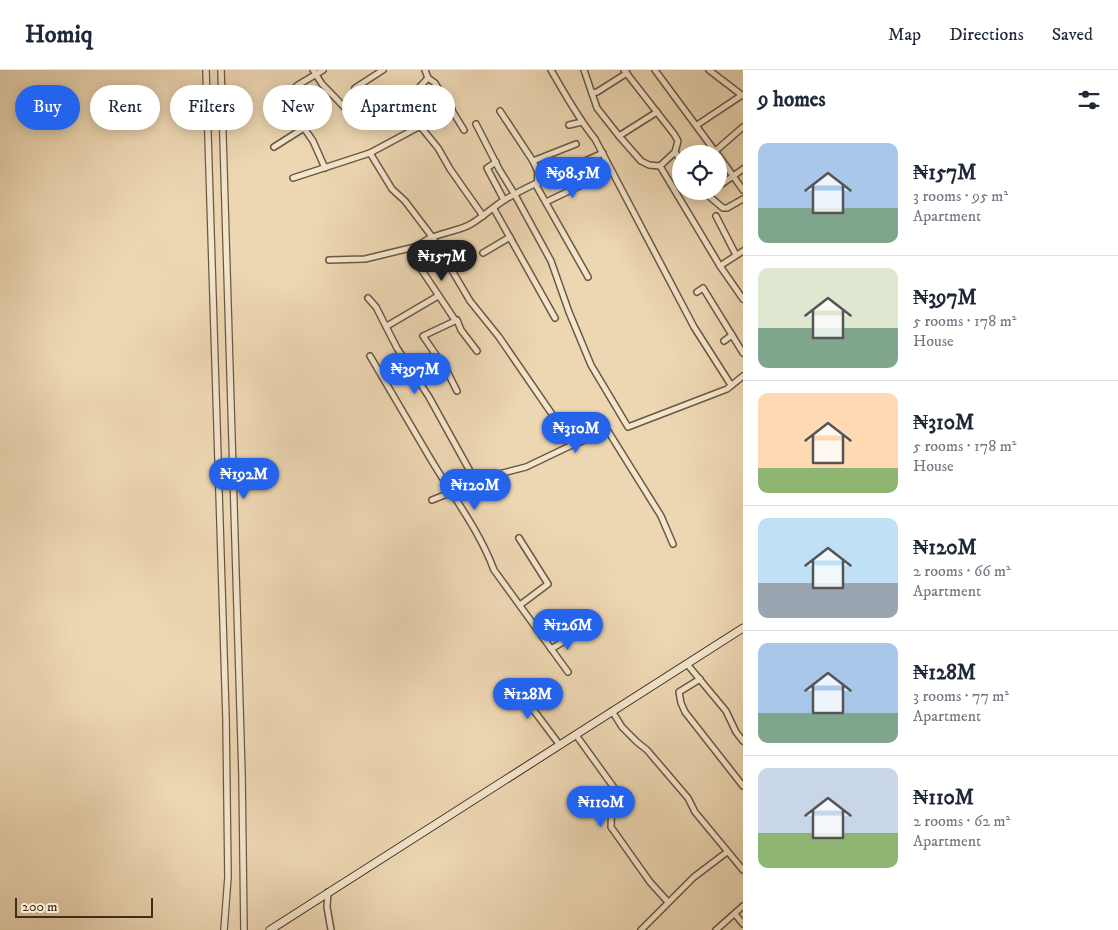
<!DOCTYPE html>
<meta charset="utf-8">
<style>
body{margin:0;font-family:"IM FELL DW Pica",serif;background:#f6f6f7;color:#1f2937;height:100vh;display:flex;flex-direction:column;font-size:19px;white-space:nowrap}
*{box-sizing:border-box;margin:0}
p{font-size:16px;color:#747a83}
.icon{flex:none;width:28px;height:28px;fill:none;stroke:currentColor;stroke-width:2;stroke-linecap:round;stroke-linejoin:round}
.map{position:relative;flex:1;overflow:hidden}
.panel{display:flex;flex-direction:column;background:#fff;width:375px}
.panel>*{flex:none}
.hud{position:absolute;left:15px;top:15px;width:475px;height:45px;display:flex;gap:10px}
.controls{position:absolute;left:672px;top:75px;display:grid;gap:10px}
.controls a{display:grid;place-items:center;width:55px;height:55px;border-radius:50%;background:#fff;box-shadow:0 2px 12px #0003;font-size:25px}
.scale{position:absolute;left:15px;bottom:12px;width:138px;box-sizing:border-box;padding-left:5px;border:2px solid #422e18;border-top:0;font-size:14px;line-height:18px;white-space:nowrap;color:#422e18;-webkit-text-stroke:4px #f3e5ce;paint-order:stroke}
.price{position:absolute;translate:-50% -42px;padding:0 11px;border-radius:18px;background:#2563eb;color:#fff;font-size:16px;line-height:32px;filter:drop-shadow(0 1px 2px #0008)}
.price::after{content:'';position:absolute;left:50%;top:30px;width:15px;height:11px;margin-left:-8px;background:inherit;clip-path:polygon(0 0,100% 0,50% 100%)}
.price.current{background:#222;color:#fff}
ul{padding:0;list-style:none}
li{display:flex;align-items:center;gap:15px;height:125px;padding:0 15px}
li+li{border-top:1px solid #e0e1e3}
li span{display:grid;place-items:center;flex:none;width:140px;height:100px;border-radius:10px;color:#555}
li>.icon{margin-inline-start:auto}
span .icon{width:60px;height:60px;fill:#fffc;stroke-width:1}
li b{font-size:21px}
h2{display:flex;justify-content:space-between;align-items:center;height:60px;padding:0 15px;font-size:21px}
.pill{padding:0 18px;border-radius:22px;background:#fff;box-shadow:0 2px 12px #0003;font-size:18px;line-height:45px}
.pill.current{background:#2563eb;color:#fff}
header{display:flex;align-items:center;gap:30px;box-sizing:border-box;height:70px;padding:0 25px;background:#fff;border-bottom:1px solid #e0e1e3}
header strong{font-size:24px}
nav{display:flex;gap:28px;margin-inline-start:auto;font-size:18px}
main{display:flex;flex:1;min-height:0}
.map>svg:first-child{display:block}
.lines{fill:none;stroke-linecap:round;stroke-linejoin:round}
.minor-casing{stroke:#6d583f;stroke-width:8}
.tertiary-casing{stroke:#6d583f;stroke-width:8}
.secondary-casing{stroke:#422e18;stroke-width:9}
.minor{stroke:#f3e5ce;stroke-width:5}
.tertiary{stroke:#f3e5ce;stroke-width:5.5}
.secondary{stroke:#f3e5ce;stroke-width:7}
</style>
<header>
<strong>Homiq</strong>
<nav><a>Map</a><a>Directions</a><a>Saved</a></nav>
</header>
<main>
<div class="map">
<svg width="743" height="860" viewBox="0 0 743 860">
<rect width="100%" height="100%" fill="#edd7b3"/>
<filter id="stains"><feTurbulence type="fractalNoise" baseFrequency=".004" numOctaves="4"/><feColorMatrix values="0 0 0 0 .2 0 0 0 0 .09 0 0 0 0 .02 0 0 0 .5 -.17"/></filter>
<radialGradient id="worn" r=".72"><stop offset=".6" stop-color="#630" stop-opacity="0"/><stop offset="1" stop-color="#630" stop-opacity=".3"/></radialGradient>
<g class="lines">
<defs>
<g id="minor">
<polyline points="313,0 322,14 349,42 360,49 414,23 428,8"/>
<polyline points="425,0 428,8 435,13 464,60"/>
<path d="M 551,0 C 565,24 578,48 595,69 L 694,257 L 731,315"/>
<polyline points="584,0 597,38 619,66 641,91 649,95 660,96 675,82 678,71 674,64 624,0"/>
<polyline points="655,0 717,84"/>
<polyline points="709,0 743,26"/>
<polyline points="592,23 597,22 627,3"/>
<polyline points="272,36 298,15 323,0"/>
<polyline points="500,41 533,91 538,102 537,117 588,207"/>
<polyline points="370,44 355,18 383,0"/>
<polyline points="476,54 499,99 515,125 551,191 569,242 591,295 628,357 727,319 743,306"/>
<polyline points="569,55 582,52"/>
<polyline points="697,55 742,25"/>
<polyline points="420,56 438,78 450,99 483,146"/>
<polyline points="619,66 657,42"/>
<polyline points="274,77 304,58 313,71 325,98"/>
<polyline points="675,82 681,91"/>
<polyline points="370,83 392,119 405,131 433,168 470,231 499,267 565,363 572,375"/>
<polyline points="712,84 743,57"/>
<polyline points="719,86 743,120"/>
<polyline points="533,91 576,74"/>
<polyline points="496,92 487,98 504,130"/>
<polyline points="660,96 720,196 743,229"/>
<polyline points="293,108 370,83 452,39"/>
<polyline points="719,116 743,99"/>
<polyline points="703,121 723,138 727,138 743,129"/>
<polyline points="546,132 592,110"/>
<polyline points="494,139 555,248"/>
<polyline points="716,146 736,185"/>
<polyline points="419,176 417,193 455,250"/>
<polyline points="483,183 510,167"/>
<path d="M 329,190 L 365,189 L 419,176 C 430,163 456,163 471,154 C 483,147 494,136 506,129 C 537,111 570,98 603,83"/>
<polyline points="720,196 743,181"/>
<polyline points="697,222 703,218 743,283"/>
<polyline points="368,228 376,237 397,278 429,327 476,412"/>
<polyline points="387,256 438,226"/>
<polyline points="724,271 732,265"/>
<path d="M 370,286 C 390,320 410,354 430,388 C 452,425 479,460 494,500 L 568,602"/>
<polyline points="457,321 447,301 423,266 457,250 461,260 477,281"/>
<polyline points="432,430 495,405 526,397 572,375 608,361 661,446 673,474"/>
<polyline points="519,468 548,514 520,535"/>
<polyline points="551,579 573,566"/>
<polyline points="687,594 726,641 736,662 743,671"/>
<polyline points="700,609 679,622 681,633 685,642 743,716"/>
<polyline points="514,614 559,674"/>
<polyline points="612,641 622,657 637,672 647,680 688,728 695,742 743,800"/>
<polyline points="576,665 615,719 612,731 611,757 650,812 668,832"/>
<polyline points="328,822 327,837 331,860"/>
<polyline points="735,844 743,854"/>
<polyline points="641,860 694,807 727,782"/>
<polyline points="716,860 743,836"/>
</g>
<g id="tertiary">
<polyline points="206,0 226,648 228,807 224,860"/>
<polyline points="221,0 242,705 244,860"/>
</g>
<polyline id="secondary" points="270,860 743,558"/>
</defs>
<use href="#minor" class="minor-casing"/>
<use href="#tertiary" class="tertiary-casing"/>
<use href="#secondary" class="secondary-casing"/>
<use href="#minor" class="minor"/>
<use href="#tertiary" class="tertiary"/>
<use href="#secondary" class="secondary"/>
</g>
<rect width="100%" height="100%" filter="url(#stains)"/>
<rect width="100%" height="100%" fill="url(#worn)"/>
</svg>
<div class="controls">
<a><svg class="icon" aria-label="locate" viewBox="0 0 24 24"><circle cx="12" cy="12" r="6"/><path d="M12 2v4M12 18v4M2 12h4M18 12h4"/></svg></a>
</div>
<div class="scale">200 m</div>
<b class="price" style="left:573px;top:129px">₦98.5M</b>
<b class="price current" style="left:442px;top:212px">₦157M</b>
<b class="price" style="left:415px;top:325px">₦397M</b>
<b class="price" style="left:576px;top:384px">₦310M</b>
<b class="price" style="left:244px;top:430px">₦192M</b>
<b class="price" style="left:475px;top:441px">₦120M</b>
<b class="price" style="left:568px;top:581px">₦126M</b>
<b class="price" style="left:528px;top:650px">₦128M</b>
<b class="price" style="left:601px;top:758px">₦110M</b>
<div class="hud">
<a class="pill current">Buy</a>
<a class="pill">Rent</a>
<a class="pill">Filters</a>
<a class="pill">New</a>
<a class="pill">Apartment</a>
</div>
</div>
<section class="panel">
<h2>9 homes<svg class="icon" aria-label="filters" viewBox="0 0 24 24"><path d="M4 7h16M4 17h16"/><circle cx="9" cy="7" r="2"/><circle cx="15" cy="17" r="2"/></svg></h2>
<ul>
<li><span style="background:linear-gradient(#a9c7e8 65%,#7fa58c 0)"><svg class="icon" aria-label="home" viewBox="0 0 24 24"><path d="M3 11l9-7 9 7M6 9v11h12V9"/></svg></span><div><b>₦157M</b><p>3 rooms · 95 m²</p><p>Apartment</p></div></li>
<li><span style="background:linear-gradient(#dfe7d0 60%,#7fa58c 0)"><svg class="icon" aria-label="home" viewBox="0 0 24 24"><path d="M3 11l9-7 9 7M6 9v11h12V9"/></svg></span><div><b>₦397M</b><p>5 rooms · 178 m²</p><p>House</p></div></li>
<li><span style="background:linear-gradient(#ffd9b3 75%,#8fb573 0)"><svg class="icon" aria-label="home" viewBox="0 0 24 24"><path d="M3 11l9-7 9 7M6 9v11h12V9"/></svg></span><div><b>₦310M</b><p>5 rooms · 178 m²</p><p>House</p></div></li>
<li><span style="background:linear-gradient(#bfe0f5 65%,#9aa5b1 0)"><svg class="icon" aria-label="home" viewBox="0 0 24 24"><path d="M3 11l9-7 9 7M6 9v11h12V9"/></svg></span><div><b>₦120M</b><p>2 rooms · 66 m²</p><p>Apartment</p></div></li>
<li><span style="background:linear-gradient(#a9c7e8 70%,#7fa58c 0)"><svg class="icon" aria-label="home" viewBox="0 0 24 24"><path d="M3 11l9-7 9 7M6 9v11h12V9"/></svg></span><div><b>₦128M</b><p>3 rooms · 77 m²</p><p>Apartment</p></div></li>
<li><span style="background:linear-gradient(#c9d6e8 65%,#8fb573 0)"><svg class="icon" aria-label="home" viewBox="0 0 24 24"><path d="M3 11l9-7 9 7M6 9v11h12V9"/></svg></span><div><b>₦110M</b><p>2 rooms · 62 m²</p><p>Apartment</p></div></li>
</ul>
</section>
</main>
